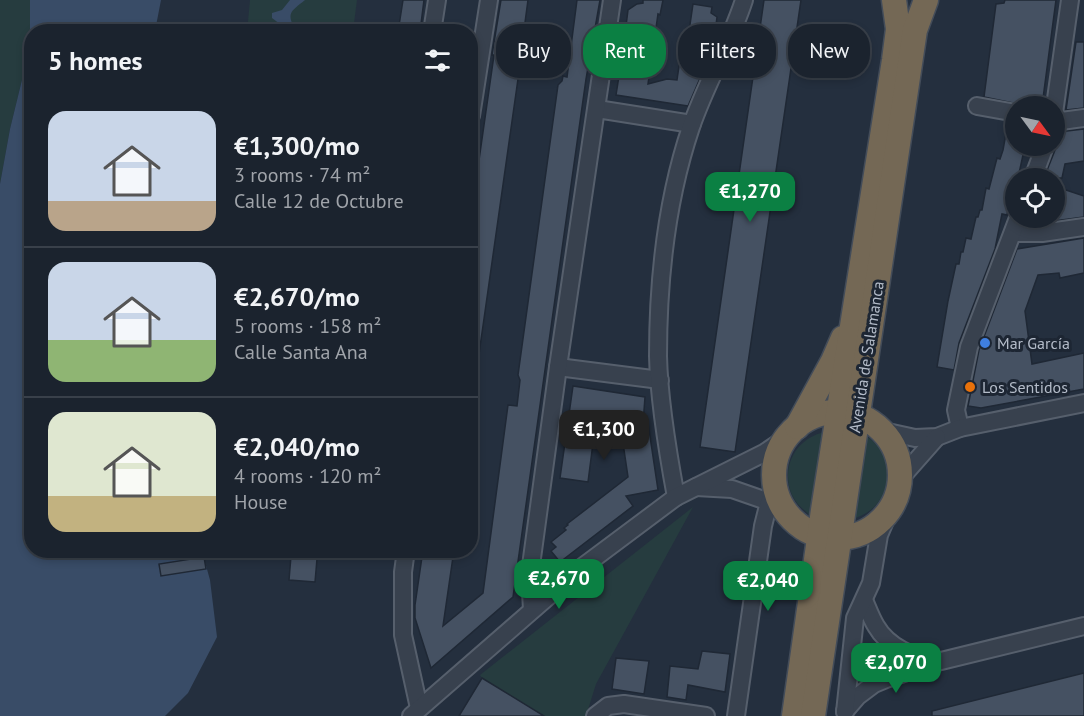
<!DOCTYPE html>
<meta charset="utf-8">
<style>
body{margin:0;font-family:"PT Sans",sans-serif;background:#282f3a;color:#f1f3f6;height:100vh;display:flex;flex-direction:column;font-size:22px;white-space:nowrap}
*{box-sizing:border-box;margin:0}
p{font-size:20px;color:#a0a4aa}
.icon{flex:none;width:33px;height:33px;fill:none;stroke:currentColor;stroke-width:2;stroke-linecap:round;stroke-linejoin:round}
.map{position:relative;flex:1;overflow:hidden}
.sheet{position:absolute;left:24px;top:24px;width:454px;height:534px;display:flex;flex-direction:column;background:#1b232e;border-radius:24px;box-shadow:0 3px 9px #0003,0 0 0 2px #39404a}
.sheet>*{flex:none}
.top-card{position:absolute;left:496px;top:24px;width:496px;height:54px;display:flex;gap:12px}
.needle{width:39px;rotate:123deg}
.controls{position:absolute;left:1005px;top:96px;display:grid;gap:12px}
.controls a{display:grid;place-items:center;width:60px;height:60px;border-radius:50%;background:#1b232e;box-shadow:0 3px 9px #0003,0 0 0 2px #39404a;font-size:30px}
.price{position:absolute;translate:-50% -51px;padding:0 14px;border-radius:12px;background:#0b8043;color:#fff;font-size:20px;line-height:39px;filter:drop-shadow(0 2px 3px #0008)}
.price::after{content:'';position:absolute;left:50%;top:36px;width:18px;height:14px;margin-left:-9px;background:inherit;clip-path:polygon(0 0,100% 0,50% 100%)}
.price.selected{background:#222;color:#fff}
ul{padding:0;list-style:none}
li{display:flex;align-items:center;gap:18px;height:150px;padding:0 24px}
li+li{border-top:2px solid #39404a}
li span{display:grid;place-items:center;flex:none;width:168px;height:120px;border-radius:18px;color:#555}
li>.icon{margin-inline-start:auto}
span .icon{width:72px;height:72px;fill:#fffc;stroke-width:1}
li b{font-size:26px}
h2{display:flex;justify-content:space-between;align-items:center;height:72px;padding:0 24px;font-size:26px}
.chip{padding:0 21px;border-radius:24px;background:#1b232e;box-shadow:0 3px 9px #0003,0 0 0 2px #39404a;font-size:21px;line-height:54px}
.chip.selected{background:#0b8043;color:#fff}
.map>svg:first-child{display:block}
.green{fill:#263c3f}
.water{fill:#394c67}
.building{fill:#455162;stroke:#1f2835;stroke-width:1.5}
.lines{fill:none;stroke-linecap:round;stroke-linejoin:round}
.minor-casing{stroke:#565f6c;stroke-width:20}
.highway-casing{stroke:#434c59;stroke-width:27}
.minor{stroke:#38414e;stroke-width:16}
.highway{stroke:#746855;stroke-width:24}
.shop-dot{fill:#3f7fe0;stroke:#1d2633;stroke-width:2}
.food-dot{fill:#e8710a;stroke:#1d2633;stroke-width:2}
.labels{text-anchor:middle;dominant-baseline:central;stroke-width:6;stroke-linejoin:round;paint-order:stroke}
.poi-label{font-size:16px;fill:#b4bcc9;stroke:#1d2633;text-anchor:start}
.street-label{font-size:16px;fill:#b4bcc9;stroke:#1d2633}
</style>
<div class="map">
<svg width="1084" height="716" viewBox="0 0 1084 716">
<rect width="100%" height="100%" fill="#242f3e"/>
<g class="green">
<polygon points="0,0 30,0 30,47 10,129 0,184"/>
<polygon points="250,0 357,0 353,31 247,32"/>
<path d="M 825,432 L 811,516 C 804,510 796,504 792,495 C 780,467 796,438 825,432 Z"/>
<path d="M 864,435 C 891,450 896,482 876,505 C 869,513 860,516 851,520 Z"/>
<polygon points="693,507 596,684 586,716 544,716 482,678 480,675"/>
</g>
<g class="water">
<polygon points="30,0 161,0 155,31 32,32 32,550 202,551 210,580 217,637 188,693 165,716 0,716 0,184 10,129 30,47"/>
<path d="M 290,0 L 305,0 C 290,12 286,13 296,31 L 281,31 L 280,24 L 272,18 L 272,13 L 282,10 Z"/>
</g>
<g class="building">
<polygon points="403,0 424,0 420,32 398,32"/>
<polygon points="501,0 528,0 520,60 501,56 518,79 479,354 471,353 471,216 494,55 492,55"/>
<polygon points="577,0 600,0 586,79 513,597 431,668 415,618 415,605 423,550 454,550 443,626 483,593 508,405 517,406 520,380 518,375 558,85 562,81 563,76 567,77"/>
<polygon points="643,0 663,0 660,15 658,14 648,84 667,79 677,80 681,52 686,52 693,4 712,7 711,13 717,17 715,33 719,33 719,37 714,47 712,46 711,53 688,106 616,95 619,76 626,77 628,51 623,50 628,10 637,4 643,3"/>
<polygon points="764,0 801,0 735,452 700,447"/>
<polygon points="1005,0 1056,0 1042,106 1023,105 984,97 996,4 1004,3"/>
<polygon points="1076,42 1084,42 1084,108 1066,110"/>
<polygon points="1008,122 1016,123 1016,146 1025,146 1018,178 1016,178 1016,185 1013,184 1007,215 1002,214 995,249 959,343 954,370 937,367 948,301 956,264 959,264 961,252 963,252 966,238 971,239 976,217 978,217 980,210 982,210 986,188 989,189 997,158 1000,159 1003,150"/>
<polygon points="1084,129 1084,161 1065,164 1062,178 1044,178 1055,150 1058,132"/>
<polygon points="1054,186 1084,196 1084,217 1054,221"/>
<polygon points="1084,238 1084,273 1060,278 1059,273 1038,275 1025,311 1032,364 1084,353 1084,389 981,408 968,406 979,350 1017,249"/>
<polygon points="573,386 645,397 643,424 648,423 658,490 626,496 633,506 560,562 551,551 556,547 551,542 566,530 564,528 568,525 567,524 628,477 620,423 596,420 588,482 560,478"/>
<polygon points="291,556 317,559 315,582 289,580"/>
<polygon points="204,557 206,569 161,576 159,564"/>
<polygon points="702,651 730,654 725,692 688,685 686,700 667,697 670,666 698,669"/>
<polygon points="616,658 649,661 644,694 612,689"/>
<polygon points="1084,673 1084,716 932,716 932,711"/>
<polygon points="482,678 544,716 459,716"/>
</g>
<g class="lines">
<defs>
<g id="minor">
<polyline points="432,32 437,0"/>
<polyline points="977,106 1016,113"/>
<polyline points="597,109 692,124"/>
<polyline points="1054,113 1070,0"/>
<polyline points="471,116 489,0"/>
<polyline points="1054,122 1084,118"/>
<polyline points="1033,178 1045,146"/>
<polyline points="1013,233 1042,233 1084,227"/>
<polyline points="558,367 660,380"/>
<polyline points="960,428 956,410 969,347 1018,218"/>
<polyline points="883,431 915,438 937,437 960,428 1084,403"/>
<polyline points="900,479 937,437"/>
<polyline points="696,487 732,489 781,506"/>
<path d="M 676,497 C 668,454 659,400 658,356 C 658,279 666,201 691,127 C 706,83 730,44 744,0"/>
<polyline points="406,550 403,572 403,635 419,708"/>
<path d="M 864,600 C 868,609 871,618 876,626 C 888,647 914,658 936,662"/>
<polyline points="532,610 530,573 558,367 612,0"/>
<polyline points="845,711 858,696 874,684 886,679 937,662 1084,626"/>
<polyline points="845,712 855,618 871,583 879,535 891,507"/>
<polyline points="411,716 581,568 676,497 764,453 786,438"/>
<polyline points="595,716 608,706 624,704 706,716"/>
<polyline points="736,716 763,526 769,502"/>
</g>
<g id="highway">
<circle cx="837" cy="475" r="63"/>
<polyline points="797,427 833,361 843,338"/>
<polyline points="794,716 823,510 894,60 898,29 894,0"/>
<polyline points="813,716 915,30 926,0"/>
</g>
</defs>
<use href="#minor" class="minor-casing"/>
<use href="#highway" class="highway-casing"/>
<use href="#minor" class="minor"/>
<use href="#highway" class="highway"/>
</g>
<circle class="shop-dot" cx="985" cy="343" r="6"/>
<circle class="food-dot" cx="970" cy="387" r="6"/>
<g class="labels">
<g class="poi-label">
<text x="997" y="343">Mar García</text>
<text x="982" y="387">Los Sentidos</text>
</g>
<g class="street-label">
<text transform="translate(866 357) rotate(-81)">Avenida de Salamanca</text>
</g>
</g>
</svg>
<div class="controls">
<a><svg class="needle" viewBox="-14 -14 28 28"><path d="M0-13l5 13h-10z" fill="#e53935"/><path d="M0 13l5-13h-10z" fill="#a0a4aa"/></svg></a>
<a><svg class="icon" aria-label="locate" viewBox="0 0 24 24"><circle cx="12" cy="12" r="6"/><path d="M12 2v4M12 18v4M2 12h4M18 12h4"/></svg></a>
</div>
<b class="price" style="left:750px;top:223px">€1,270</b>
<b class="price selected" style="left:604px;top:461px">€1,300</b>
<b class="price" style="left:559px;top:610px">€2,670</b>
<b class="price" style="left:768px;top:612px">€2,040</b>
<b class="price" style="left:896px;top:694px">€2,070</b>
<div class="top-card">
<a class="chip">Buy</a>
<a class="chip selected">Rent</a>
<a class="chip">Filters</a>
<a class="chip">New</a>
</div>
<section class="sheet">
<h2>5 homes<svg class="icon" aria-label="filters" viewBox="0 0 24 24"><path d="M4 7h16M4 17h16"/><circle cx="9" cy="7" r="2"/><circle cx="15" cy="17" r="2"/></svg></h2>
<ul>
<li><span style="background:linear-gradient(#c9d6e8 75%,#b9a48a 0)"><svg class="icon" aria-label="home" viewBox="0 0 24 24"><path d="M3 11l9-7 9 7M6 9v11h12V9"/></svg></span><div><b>€1,300/mo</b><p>3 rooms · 74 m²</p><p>Calle 12 de Octubre</p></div></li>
<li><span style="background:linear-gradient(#c9d6e8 65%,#8fb573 0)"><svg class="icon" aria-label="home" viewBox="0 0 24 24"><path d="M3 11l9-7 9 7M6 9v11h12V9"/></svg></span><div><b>€2,670/mo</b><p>5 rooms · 158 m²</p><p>Calle Santa Ana</p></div></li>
<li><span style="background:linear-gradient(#dfe7d0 70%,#c2b280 0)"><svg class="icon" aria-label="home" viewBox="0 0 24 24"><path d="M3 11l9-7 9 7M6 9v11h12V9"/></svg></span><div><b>€2,040/mo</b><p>4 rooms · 120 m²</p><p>House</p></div></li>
</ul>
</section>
</div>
